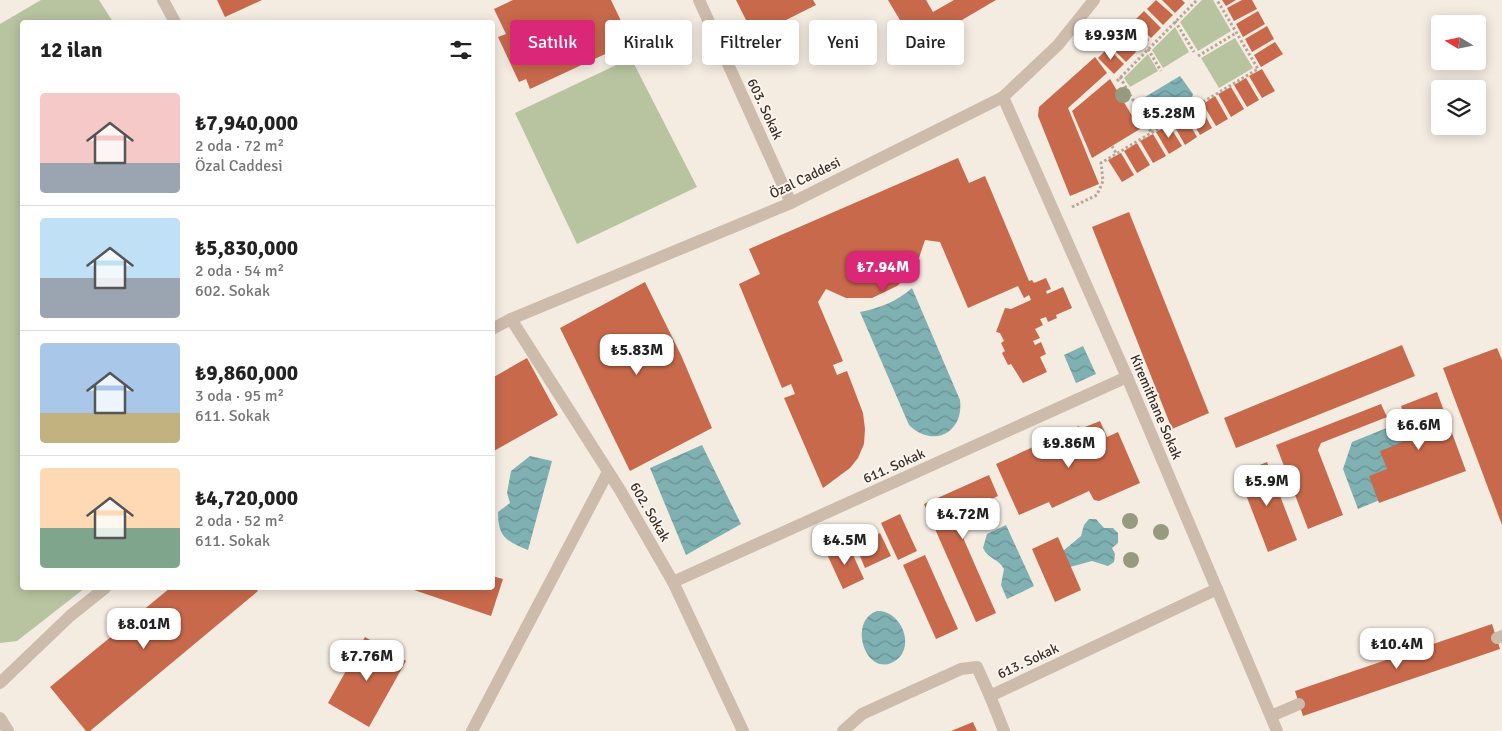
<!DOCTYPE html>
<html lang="tr">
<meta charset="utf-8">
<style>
body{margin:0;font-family:Signika,sans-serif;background:#f6f6f6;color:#222;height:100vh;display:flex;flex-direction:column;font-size:19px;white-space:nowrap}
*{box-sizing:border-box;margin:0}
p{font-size:16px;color:#767676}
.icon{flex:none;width:28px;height:28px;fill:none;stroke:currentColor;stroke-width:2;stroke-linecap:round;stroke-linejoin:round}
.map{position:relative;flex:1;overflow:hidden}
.drawer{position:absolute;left:20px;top:20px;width:475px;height:570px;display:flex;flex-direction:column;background:#fff;border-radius:5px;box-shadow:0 2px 12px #0003}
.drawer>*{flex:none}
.top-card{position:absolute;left:510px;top:20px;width:475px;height:45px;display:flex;gap:10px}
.needle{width:32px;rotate:280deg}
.controls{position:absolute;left:1431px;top:15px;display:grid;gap:10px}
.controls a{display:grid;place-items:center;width:55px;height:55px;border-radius:5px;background:#fff;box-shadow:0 2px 12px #0003;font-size:25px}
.price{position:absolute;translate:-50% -42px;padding:0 11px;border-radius:10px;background:#fff;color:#222;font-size:16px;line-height:32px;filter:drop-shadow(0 1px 2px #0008)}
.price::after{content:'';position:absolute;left:50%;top:30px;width:15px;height:11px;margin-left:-8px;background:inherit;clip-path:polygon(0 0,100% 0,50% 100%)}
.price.current{background:#db2777;color:#fff}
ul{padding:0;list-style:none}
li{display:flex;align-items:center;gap:15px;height:125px;padding:0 20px}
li+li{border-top:1px solid #e0e0e0}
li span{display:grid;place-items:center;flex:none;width:140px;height:100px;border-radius:5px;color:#555}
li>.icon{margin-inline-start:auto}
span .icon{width:60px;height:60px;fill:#fffc;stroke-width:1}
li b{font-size:21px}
h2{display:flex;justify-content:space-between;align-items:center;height:60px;padding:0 20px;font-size:21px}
.tag{padding:0 18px;border-radius:5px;background:#fff;box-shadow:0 2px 12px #0003;font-size:18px;line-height:45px}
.tag.current{background:#db2777;color:#fff}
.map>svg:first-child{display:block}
.green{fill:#b8c4a0}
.water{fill:url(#water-waves)}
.building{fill:#c8694b}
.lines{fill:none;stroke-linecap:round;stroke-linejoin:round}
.path{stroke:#b9a596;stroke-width:3;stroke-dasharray:2.5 2.5;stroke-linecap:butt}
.lane{stroke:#cdbbac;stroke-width:12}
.street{stroke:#cdbbac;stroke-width:12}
.tree{fill:#969b7f}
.labels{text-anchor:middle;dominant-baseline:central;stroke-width:4;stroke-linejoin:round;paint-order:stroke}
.street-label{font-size:14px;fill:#3b302b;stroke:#fbf5ee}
</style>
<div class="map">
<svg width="1502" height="731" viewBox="0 0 1502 731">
<defs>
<pattern id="water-waves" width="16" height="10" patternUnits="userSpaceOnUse" patternTransform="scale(1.25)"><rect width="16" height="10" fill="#7fb0b2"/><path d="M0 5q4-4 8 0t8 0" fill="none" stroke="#699091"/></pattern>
</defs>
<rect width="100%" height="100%" fill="#f4ebe1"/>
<g class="green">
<polygon points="41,0 99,0 113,22 22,22 22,588 85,588 17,641 0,643 0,24"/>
<polygon points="1202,0 1213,0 1231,31 1198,51 1180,22"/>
<polygon points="1175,27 1189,52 1163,68 1152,50"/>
<polygon points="1235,38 1253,68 1219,88 1201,58"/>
<polygon points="1148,54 1158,71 1130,87 1124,78"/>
<polygon points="631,58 697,187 577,244 515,113"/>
</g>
<g class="water">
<polygon points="1180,76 1193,94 1192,97 1153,120 1150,119 1140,102 1140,100"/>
<path d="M 912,288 L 960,400 C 964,434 932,448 909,425 L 860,312 C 880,308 896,302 912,288 Z"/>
<polygon points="1083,346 1096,374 1076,383 1064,355"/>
<polygon points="1399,423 1407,444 1390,470 1382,499 1358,509 1343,469 1352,442"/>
<polygon points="702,445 741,524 686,555 650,468"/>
<path d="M 530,456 L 552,461 L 528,550 C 506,541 498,537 498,512 L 510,503 L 507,493 L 511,471 Z"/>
<polygon points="1089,519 1096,519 1104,528 1113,528 1118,533 1118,543 1112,548 1115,554 1114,562 1108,566 1092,561 1070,567 1063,551 1081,536 1084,525"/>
<path d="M 1006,525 L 1034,586 L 1007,599 L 1001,585 L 1004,569 C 999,559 988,559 983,548 L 987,534 Z"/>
<path d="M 877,611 C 903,610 918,652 891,663 C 865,674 848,621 877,611 Z"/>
</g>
<g class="building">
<polygon points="217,0 262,0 225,17"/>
<polygon points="513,0 611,0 631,42 530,89 526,79 519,82 498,37 506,34 494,9"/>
<polygon points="736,0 813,0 816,5 754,36"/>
<polygon points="888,0 926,0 933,12 954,0 996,0 916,47"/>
<polygon points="1156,0 1173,15 1163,25 1147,9"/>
<polygon points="1162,0 1182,0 1185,3 1175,13"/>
<polygon points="1222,0 1236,0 1226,6"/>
<polygon points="1242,0 1252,0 1257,9 1234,21 1227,8"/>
<polygon points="1144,11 1161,28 1151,38 1134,21"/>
<polygon points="1258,11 1265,24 1243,37 1236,24"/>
<polygon points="1132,24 1149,40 1138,50 1122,34"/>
<polygon points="1267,26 1274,39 1252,52 1245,39"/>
<polygon points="1120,36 1136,52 1126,62 1110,46"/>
<polygon points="1275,42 1283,54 1261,67 1254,55"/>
<polygon points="1108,48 1124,64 1114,74 1098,58"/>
<polygon points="1095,57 1107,73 1068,108 1099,184 1070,196 1038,116 1039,107"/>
<polygon points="1262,69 1275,91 1262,98 1249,76"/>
<polygon points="1246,78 1259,100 1247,107 1234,85"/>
<polygon points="1110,79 1140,129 1092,158 1072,111"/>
<polygon points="1231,87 1244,109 1231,117 1218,94"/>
<polygon points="1215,96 1228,119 1216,126 1203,104"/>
<polygon points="1200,106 1212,128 1200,135 1187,113"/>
<polygon points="1184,115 1197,137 1185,145 1172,122"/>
<polygon points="1169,125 1182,146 1169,154 1156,132"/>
<polygon points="1153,134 1166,156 1153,163 1140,141"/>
<polygon points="1137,143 1150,165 1137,173 1124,151"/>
<polygon points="1121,153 1134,175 1122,182 1108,160"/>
<polygon points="958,158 969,183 985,176 1029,281 1032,280 1034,283 1046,278 1051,289 1046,291 1047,294 1063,287 1072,308 1056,315 1057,318 1048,322 1046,317 1040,319 1043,325 1035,329 1040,338 1033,341 1035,345 1041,342 1046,354 1040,357 1047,372 1023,383 1011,364 1008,365 1002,353 1005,351 1001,343 1004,341 1000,333 996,332 1005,308 1011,309 1031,300 1029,295 1024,298 1018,286 968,308 940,242 925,240 915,270 897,286 872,298 846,298 826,289 818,302 843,361 833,365 837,375 847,371 863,413 865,429 864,444 858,458 850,468 823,488 784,398 795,394 791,384 782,388 739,284 760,274 749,249"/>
<polygon points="1129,212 1209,413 1172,429 1092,227"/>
<polygon points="645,282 681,355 712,428 630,471 560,328"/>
<polygon points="1402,345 1415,376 1236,448 1224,418"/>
<polygon points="1497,348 1502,360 1502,525 1443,368"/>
<polygon points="527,358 558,415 492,452 492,378"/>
<polygon points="1437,392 1466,471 1379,503 1369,476 1387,469 1380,451 1403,442 1395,420 1404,416 1401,406"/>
<polygon points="1381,404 1387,417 1321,443 1318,450 1343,515 1308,529 1276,445"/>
<polygon points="1100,421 1107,437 1118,432 1140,483 1099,501 1094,500 1089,491 1052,508 1049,502 1019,515 996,464 1079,426 1080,429"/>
<polygon points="1267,462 1297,540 1268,552 1238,474"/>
<polygon points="989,475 998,496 954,517 996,613 976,622 924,504"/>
<polygon points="900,514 917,551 898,560 881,523"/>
<polygon points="880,533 891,556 865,568 855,544"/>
<polygon points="1058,537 1081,590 1055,602 1032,549"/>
<polygon points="847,542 864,579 843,589 826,552"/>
<polygon points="925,555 958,629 936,639 903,565"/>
<polygon points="492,576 503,579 491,616 408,588 492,588"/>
<polygon points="170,588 255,588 258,591 90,731 86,731 50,687"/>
<polygon points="1492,624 1500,649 1303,716 1295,691"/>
<polygon points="365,637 406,661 369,727 328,703"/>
<polygon points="973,722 977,731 951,731"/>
</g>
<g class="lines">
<g class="path">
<polyline points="1175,21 1194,52"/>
<polyline points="1148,49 1161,71"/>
<polyline points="1198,56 1236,33"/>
<polyline points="1120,77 1151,132"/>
<polyline points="1117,81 1197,0"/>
<polyline points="1112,146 1116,153"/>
<polyline points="1072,207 1097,195 1103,181 1101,163 1258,69 1217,0"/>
</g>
<g class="lane">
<polyline points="1497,638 1502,636"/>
<polyline points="1271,716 1299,704"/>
</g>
<g class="street">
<polyline points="163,0 175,22"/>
<polyline points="699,0 791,203"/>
<polyline points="1003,97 1127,377 1277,731"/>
<polyline points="511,319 620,490 673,582 743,731"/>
<polyline points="492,329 511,319 791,203 1003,97 1058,45 1094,0"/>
<polyline points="673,582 1127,377"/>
<polyline points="0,683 70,616 105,588"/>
<polyline points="990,696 1004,731"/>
<polyline points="0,718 8,731"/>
<polyline points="472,731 608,472"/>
<polyline points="843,731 862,714 961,669 977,667 990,696 1217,589"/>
</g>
</g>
<g class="tree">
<circle cx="1123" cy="95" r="8"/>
<circle cx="1130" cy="521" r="8"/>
<circle cx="1161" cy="532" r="8"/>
<circle cx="1131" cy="560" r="8"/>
</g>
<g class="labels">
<g class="street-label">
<text transform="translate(765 109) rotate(65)">603. Sokak</text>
<text transform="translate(805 178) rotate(-26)">Özal Caddesi</text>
<text transform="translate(1156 407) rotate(67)">Kiremithane Sokak</text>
<text transform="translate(894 466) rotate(-24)">611. Sokak</text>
<text transform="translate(650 512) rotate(60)">602. Sokak</text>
<text transform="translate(1028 661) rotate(-25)">613. Sokak</text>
</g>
</g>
</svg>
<div class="controls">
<a><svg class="needle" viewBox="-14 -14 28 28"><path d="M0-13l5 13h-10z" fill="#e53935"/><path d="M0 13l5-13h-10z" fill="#767676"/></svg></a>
<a><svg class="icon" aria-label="layers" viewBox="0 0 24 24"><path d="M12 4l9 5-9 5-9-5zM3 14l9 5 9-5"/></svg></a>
</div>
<b class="price" style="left:1111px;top:61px">₺9.93M</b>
<b class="price" style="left:1169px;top:139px">₺5.28M</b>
<b class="price current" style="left:883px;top:293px">₺7.94M</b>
<b class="price" style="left:637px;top:376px">₺5.83M</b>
<b class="price" style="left:1419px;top:451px">₺6.6M</b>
<b class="price" style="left:1069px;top:469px">₺9.86M</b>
<b class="price" style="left:1267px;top:507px">₺5.9M</b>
<b class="price" style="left:963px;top:540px">₺4.72M</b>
<b class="price" style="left:845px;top:566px">₺4.5M</b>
<b class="price" style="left:144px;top:650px">₺8.01M</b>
<b class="price" style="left:1397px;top:670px">₺10.4M</b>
<b class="price" style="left:367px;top:682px">₺7.76M</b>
<div class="top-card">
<a class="tag current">Satılık</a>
<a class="tag">Kiralık</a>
<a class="tag">Filtreler</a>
<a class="tag">Yeni</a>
<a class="tag">Daire</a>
</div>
<section class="drawer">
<h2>12 ilan<svg class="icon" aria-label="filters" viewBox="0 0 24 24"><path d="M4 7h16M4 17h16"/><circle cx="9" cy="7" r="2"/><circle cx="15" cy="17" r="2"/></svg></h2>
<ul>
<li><span style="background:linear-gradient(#f6c9c9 70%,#9aa5b1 0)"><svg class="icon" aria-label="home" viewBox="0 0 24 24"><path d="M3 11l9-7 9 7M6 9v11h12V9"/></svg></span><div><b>₺7,940,000</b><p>2 oda · 72 m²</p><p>Özal Caddesi</p></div></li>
<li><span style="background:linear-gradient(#bfe0f5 60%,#9aa5b1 0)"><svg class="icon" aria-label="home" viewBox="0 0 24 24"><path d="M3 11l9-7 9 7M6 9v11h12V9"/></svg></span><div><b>₺5,830,000</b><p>2 oda · 54 m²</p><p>602. Sokak</p></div></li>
<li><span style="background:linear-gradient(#a9c7e8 70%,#c2b280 0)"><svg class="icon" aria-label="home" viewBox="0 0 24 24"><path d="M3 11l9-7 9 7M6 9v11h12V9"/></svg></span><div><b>₺9,860,000</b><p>3 oda · 95 m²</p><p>611. Sokak</p></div></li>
<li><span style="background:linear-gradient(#ffd9b3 60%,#7fa58c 0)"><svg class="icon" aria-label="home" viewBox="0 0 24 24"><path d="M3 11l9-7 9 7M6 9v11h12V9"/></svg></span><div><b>₺4,720,000</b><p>2 oda · 52 m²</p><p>611. Sokak</p></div></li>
</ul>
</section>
</div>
